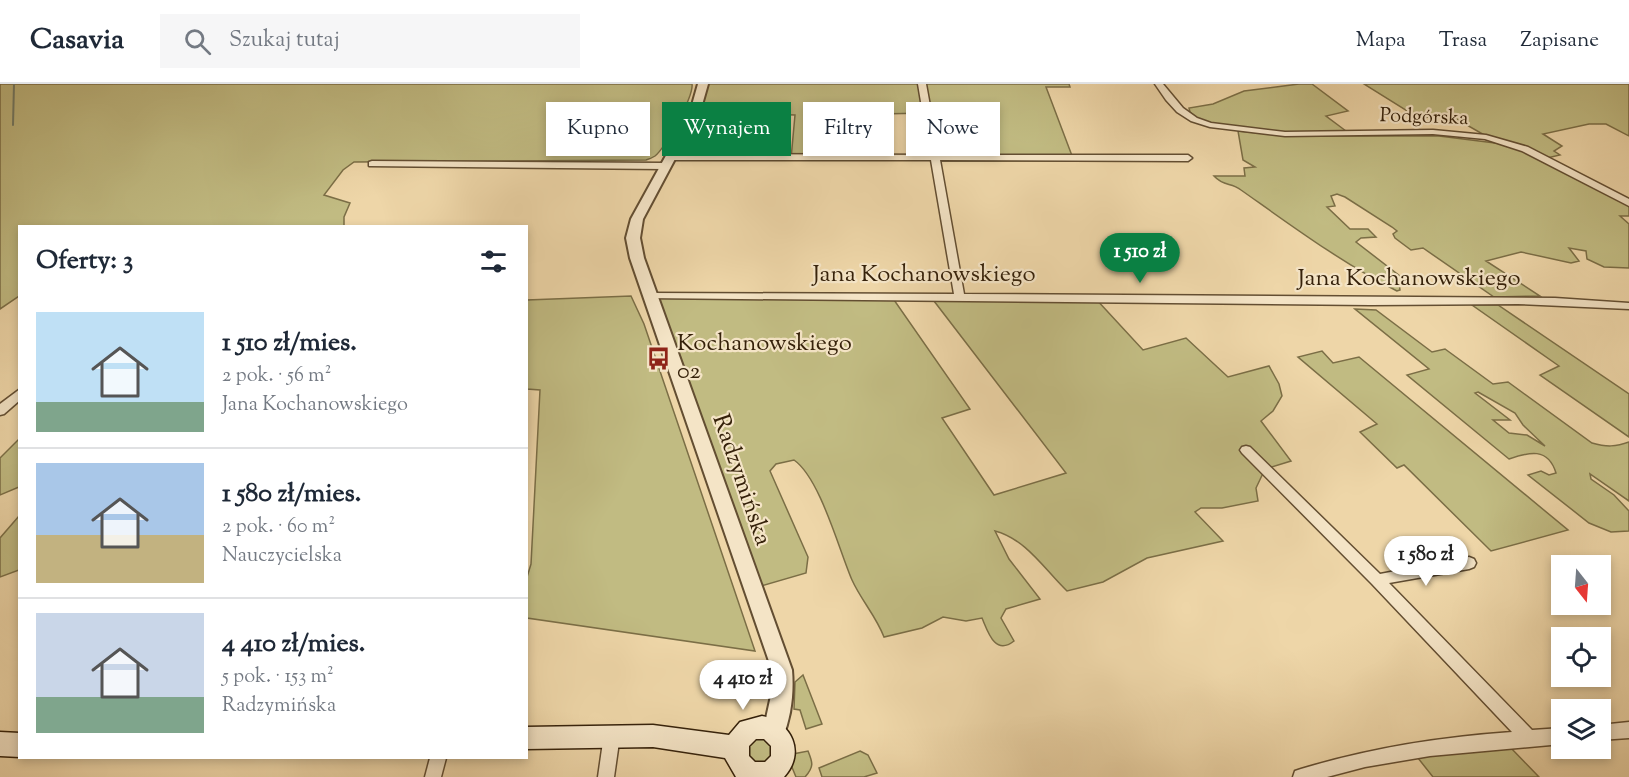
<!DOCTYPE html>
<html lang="pl">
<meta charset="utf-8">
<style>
body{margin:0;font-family:"Sorts Mill Goudy",serif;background:#f6f6f7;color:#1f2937;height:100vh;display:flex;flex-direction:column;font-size:22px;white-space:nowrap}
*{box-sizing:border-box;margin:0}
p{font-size:20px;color:#747a83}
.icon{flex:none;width:33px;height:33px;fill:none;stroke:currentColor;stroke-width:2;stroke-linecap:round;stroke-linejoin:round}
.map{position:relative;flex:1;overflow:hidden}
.panel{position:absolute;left:18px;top:141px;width:510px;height:534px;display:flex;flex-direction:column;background:#fff;border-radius:0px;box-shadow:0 3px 9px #0003}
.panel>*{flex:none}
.guide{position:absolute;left:546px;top:18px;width:570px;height:54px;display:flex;gap:12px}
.needle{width:39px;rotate:163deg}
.tools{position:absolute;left:1551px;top:471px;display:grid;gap:12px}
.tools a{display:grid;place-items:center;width:60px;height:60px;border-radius:0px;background:#fff;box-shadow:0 3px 9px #0003;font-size:30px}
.price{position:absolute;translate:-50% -51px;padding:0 14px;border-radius:21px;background:#fff;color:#222;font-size:20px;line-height:39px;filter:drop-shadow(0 2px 3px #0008)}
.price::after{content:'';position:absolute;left:50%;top:36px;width:18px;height:14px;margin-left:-9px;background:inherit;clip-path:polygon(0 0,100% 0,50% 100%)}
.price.selected{background:#0b8043;color:#fff}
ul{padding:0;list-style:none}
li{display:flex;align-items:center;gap:18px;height:150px;padding:0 18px}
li+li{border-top:2px solid #e0e1e3}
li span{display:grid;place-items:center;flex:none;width:168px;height:120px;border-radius:0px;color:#555}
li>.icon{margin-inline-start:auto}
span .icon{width:72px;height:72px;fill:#fffc;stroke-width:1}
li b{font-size:26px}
h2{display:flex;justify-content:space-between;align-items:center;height:72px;padding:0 18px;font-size:26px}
.chip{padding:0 21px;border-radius:0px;background:#fff;box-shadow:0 3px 9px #0003;font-size:21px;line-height:54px}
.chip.selected{background:#0b8043;color:#fff}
header{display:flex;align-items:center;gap:36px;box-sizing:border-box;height:84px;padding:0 30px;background:#fff;border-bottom:2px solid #e0e1e3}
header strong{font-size:28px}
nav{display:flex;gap:33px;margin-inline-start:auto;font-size:21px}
.search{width:420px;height:54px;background:#f6f6f7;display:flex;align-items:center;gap:15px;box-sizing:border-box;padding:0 21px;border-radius:0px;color:#747a83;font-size:22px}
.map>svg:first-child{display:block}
.green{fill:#c1bb82;stroke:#7b6e46;stroke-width:1.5;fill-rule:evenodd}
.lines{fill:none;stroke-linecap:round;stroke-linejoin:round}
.stream{stroke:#717c69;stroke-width:2}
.minor-casing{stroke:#634e32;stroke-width:3}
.tertiary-casing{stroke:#634e32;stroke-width:4}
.secondary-casing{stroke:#35210a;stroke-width:3}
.minor{fill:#f4e4c6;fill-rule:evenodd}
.tertiary{fill:#f4e4c6;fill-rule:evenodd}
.secondary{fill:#f4e4c6;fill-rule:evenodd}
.labels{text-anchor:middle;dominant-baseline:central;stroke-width:4.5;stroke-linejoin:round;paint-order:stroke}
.far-street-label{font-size:20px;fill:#35210a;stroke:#f4e4c6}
.street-label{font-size:24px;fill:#35210a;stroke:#f4e4c6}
.poi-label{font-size:24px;fill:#35210a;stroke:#f4e4c6;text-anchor:start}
</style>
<header>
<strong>Casavia</strong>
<div class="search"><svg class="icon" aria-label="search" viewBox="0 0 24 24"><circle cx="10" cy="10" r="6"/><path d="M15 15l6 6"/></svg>Szukaj tutaj</div>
<nav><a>Mapa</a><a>Trasa</a><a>Zapisane</a></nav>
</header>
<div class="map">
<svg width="1629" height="693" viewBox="0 0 1629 693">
<rect width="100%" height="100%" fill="#eed6a8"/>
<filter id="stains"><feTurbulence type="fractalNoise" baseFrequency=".00333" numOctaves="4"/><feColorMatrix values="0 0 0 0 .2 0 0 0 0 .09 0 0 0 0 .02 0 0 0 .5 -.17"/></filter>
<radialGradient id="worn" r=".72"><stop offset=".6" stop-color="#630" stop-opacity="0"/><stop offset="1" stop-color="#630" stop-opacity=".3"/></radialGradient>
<g class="green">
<path d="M 0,0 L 692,0 C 694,12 665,64 655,72 C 652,74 649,75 646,76 L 354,78 L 343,86 L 324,111 L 350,119 L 344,133 L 344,142 L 20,142 L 19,212 L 0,225 Z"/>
<polygon points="708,0 1069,0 1070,3 1046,3 1074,77 935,77 928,29 829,31 831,75 791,75 795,31 699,28"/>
<polygon points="1299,0 1312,0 1348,27 1326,32 1346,47 1291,50 1203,39 1190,28 1189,24 1213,20 1244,7"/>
<polygon points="1364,0 1629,0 1629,52 1606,40 1589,40 1543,50 1562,62 1554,67 1560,71 1547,74 1493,56 1446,29 1420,35"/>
<path d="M 1238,47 L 1292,52 L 1439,52 L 1503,60 L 1545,76 L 1629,121 L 1629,132 L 1620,132 L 1629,140 L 1629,184 L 1604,183 L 1587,175 L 1586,167 L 1569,164 L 1579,177 L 1571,179 L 1521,168 L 1486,177 L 1540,212 L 1494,213 L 1423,164 L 1411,166 L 1395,154 L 1393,150 L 1397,147 L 1392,143 L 1345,113 L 1337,110 L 1331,112 L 1335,122 L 1327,123 L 1350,145 L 1368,145 L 1376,153 L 1361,154 L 1356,158 L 1409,199 L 1407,201 L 1399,199 L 1400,206 L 1397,207 C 1342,179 1292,142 1241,106 C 1231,98 1224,103 1214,92 L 1245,92 L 1244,84 L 1255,83 L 1243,76 Z"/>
<path d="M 652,211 L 892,213 L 970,325 L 942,334 L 994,411 L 1066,389 L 934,217 L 965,213 L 1095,214 L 1143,266 L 1186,254 L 1228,293 L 1269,282 L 1279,300 L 1282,312 L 1273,327 L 1261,337 L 1291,377 L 1265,385 L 1256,404 L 1258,417 L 1222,424 L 1201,424 L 1195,428 L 1223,457 L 1147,474 L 1103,498 L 1067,507 C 1045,486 1026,455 995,447 L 1009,475 L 1040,515 L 1006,525 L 1001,534 L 1014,557 C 995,572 988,548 982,534 L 966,537 L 943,533 L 922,544 L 884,553 C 876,532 861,516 852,496 C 839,466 820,394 794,376 L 776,380 L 770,387 L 808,473 L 806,489 L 754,504 Z"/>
<polygon points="631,212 644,240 755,567 527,534 527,493 531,480 540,306 527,305 527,216"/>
<polygon points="1472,221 1498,221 1629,310 1629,353 1540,291 1559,282"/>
<path d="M 1355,225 L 1376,226 L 1432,268 L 1445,265 L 1493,300 L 1508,298 L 1592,359 C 1606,363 1616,363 1629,358 L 1629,417 L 1590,390 L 1591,395 L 1614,411 L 1629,427 L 1629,447 L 1611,448 L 1589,439 L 1528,391 L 1541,387 L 1549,391 L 1556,389 C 1548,363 1529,368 1509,375 L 1407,291 L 1429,285 ZM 1478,308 L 1515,329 L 1523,341 L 1545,362 L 1527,351 L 1509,349 L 1493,336 L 1510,336 L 1475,309 Z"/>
<polygon points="1322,267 1333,279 1359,273 1568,446 1491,467 1404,381 1397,384 1360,348 1377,340 1298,273"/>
<polygon points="19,355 19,403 0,411 0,374"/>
<polygon points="19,432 19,486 0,493 0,454"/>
<polygon points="803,591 822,640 806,645 800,626 794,625 795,598"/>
<polygon points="766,654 775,668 764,681 748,676 747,662 754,655"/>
<polygon points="1509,662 1539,693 1433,693 1414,669"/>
<path d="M 808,667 C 813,679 814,683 805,693 L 796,693 L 791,681 L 793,670 Z"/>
<polygon points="860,667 868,671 877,689 864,693 822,693 819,684"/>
</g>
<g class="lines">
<polyline class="stream" points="13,41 14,0"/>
<defs>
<g id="minor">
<polygon points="918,0 926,0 939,71 1188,71 1192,74 1188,77 940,76 964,210 1555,214 1629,219 1629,225 1518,220 1371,221 646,214 645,212 650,209 954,210 931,76 670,76 666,73 670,70 930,71"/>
<polygon points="1155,0 1163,0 1183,24 1197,34 1211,39 1285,48 1433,46 1486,51 1528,63 1629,115 1629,122 1522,67 1485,55 1433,50 1285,52 1210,43 1191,37 1177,28 1166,16"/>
<polygon points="372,77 664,79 668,82 664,85 369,82 369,78"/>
<polygon points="20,305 20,316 4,330 0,331 0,320"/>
<path d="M 1246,362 L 1250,363 L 1380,490 L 1469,473 L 1474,475 L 1476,479 L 1474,483 L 1469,485 L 1389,499 L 1532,646 L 1562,644 L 1562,660 L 1430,672 L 1365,683 L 1327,693 L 1293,693 L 1295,687 L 1301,685 C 1370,664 1440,653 1512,648 L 1372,500 L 1242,369 L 1240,366 L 1242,363 Z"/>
<polygon points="1629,638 1629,654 1600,656 1600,641"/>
<polygon points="612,643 618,646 620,651 614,693 598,693 604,651 606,646"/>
<polygon points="430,674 446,674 441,693 425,693"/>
</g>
<path id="tertiary" d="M 698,0 L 708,0 L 700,28 L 643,135 L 640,154 L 644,174 L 792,586 C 794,609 791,634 782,655 L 774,658 L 766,655 L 763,648 L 772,607 L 772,586 L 630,174 L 626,154 L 631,135 L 690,28 Z"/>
<g id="secondary">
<path d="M 762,632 C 792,638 806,669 784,693 L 736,693 L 725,674 L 653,663 L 526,665 L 526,643 L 653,641 L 729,651 L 740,638 ZM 756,655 L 764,655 L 771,662 L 771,672 L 765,678 L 755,678 L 749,672 L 749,662 Z"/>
<polygon points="0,648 20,649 20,673 0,672"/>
</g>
</defs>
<use href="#minor" class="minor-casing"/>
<use href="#tertiary" class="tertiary-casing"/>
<use href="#secondary" class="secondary-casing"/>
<use href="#minor" class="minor"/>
<use href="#tertiary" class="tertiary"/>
<use href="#secondary" class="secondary"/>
</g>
<defs>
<symbol id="bus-bare" viewBox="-9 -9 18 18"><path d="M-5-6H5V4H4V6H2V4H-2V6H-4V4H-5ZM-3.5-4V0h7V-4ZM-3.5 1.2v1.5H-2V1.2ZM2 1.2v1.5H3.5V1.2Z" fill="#8f2418" stroke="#f4e4c6" stroke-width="2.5" paint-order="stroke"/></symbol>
</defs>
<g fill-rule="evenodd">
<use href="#bus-bare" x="642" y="258" width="33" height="33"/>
</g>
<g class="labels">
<g class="far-street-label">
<text transform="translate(1424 34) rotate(2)">Podgórska</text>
</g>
<g class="street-label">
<text x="924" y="191">Jana Kochanowskiego</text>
<text x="1409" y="195">Jana Kochanowskiego</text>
<text transform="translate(741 396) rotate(71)">Radzymińska</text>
</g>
<g class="poi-label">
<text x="677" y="260">Kochanowskiego<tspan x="677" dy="28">02</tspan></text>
</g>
</g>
<rect width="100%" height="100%" filter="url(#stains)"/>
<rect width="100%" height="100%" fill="url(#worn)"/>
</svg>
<div class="tools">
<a><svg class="needle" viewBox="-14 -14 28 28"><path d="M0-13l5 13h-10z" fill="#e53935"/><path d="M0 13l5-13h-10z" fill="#747a83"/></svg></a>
<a><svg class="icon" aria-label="locate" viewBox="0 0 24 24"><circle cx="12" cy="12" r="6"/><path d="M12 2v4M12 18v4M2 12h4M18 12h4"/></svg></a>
<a><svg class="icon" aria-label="layers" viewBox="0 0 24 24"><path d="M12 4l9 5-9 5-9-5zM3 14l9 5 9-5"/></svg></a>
</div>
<b class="price selected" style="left:1140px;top:200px">1 510 zł</b>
<b class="price" style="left:1426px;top:503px">1 580 zł</b>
<b class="price" style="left:743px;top:627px">4 410 zł</b>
<div class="guide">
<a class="chip">Kupno</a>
<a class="chip selected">Wynajem</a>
<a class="chip">Filtry</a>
<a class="chip">Nowe</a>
</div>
<section class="panel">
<h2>Oferty: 3<svg class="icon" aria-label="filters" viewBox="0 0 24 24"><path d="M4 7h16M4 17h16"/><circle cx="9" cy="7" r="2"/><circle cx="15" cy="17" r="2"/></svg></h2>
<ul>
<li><span style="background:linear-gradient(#bfe0f5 75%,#7fa58c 0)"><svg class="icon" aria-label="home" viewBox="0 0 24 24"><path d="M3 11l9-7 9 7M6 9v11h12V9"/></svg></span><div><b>1 510 zł/mies.</b><p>2 pok. · 56 m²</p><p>Jana Kochanowskiego</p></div></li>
<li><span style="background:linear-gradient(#a9c7e8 60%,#c2b280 0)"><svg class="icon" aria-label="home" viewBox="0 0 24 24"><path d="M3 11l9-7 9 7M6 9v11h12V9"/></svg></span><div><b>1 580 zł/mies.</b><p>2 pok. · 60 m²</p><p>Nauczycielska</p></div></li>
<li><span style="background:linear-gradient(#c9d6e8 70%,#7fa58c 0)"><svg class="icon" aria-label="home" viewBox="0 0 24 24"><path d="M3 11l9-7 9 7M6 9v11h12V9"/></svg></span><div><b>4 410 zł/mies.</b><p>5 pok. · 153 m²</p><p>Radzymińska</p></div></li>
</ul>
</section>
</div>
